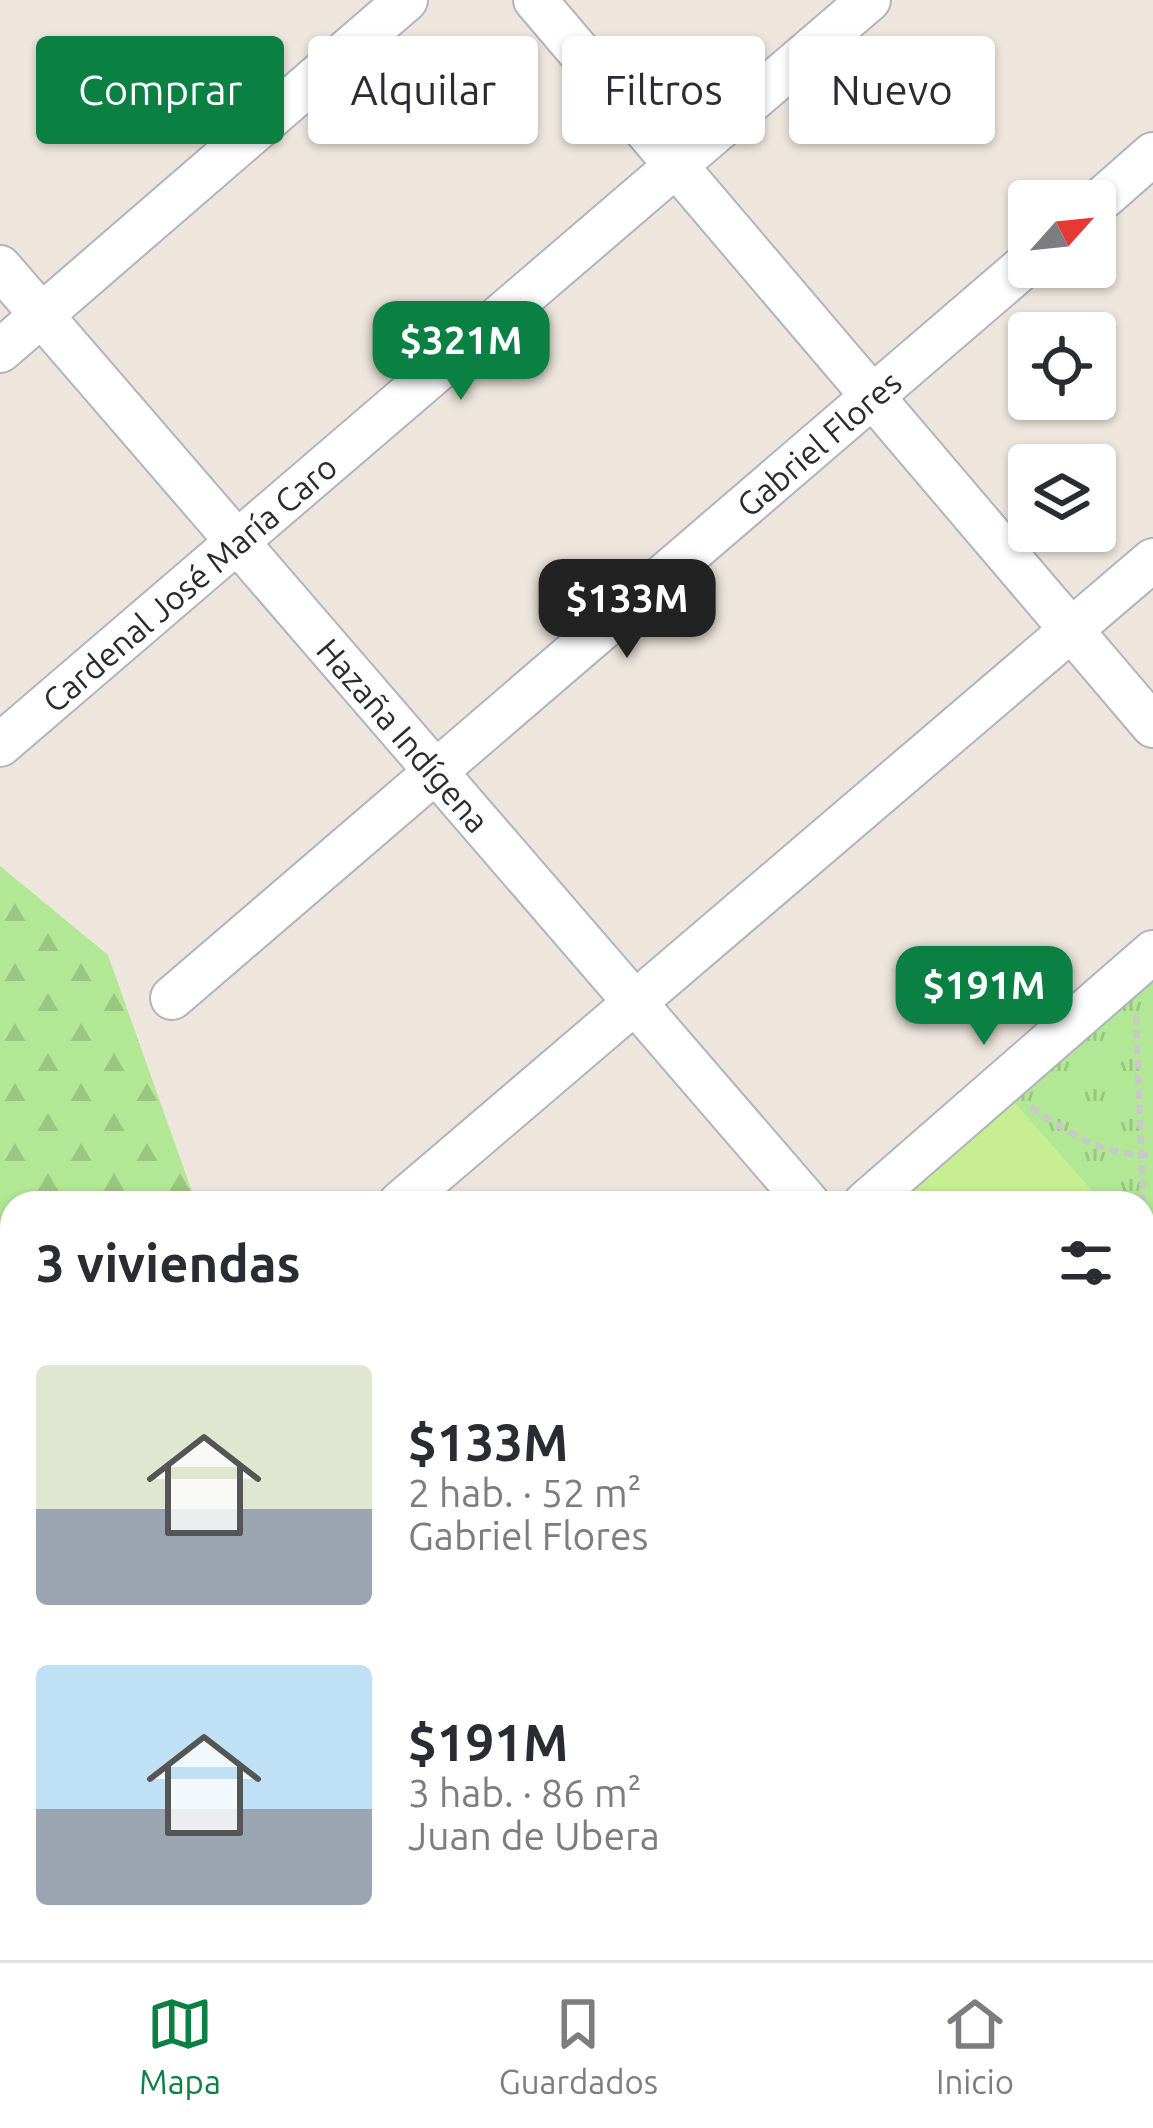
<!DOCTYPE html>
<html lang="es">
<meta charset="utf-8">
<style>
body{margin:0;font-family:Ubuntu,sans-serif;background:#f7f7f7;color:#2b2b33;height:100vh;display:flex;flex-direction:column;font-size:45px;white-space:nowrap}
*{box-sizing:border-box;margin:0}
p{font-size:39px;color:#7c7c81}
.icon{flex:none;width:66px;height:66px;fill:none;stroke:currentColor;stroke-width:2;stroke-linecap:round;stroke-linejoin:round}
.map{position:relative;flex:1;overflow:hidden}
.side{position:absolute;left:0px;top:1191px;width:1155px;height:771px;display:flex;flex-direction:column;background:#fff;border-radius:36px 36px 0 0;box-shadow:0 3px 9px #0004}
.side>*{flex:none}
.top-card{position:absolute;left:36px;top:36px;width:1083px;height:108px;display:flex;gap:24px}
.needle{width:78px;rotate:63deg}
.controls{position:absolute;left:1008px;top:180px;display:grid;gap:24px}
.controls a{display:grid;place-items:center;width:108px;height:108px;border-radius:12px;background:#fff;box-shadow:0 3px 9px #0004;font-size:60px}
.price{position:absolute;translate:-50% -102px;padding:0 27px;border-radius:24px;background:#0b8043;color:#fff;font-size:39px;line-height:78px;filter:drop-shadow(0 3px 6px #0008)}
.price::after{content:'';position:absolute;left:50%;top:72px;width:36px;height:27px;margin-left:-18px;background:inherit;clip-path:polygon(0 0,100% 0,50% 100%)}
.price.on{background:#222;color:#fff}
ul{padding:0;list-style:none}
li{display:flex;align-items:center;gap:36px;height:300px;padding:0 36px}
li span{display:grid;place-items:center;flex:none;width:336px;height:240px;border-radius:12px;color:#555}
li>.icon{margin-inline-start:auto}
span .icon{width:144px;height:144px;fill:#fffc;stroke-width:1}
li b{font-size:51px}
h2{display:flex;justify-content:space-between;align-items:center;height:144px;padding:0 36px;font-size:51px}
.chip{padding:0 42px;border-radius:12px;background:#fff;box-shadow:0 3px 9px #0004;font-size:42px;line-height:108px}
.chip.on{background:#0b8043;color:#fff}
.tab-bar{display:flex;justify-content:space-around;align-items:center;height:168px;border-top:3px solid #e1e1e2;background:#fff;font-size:33px;color:#7c7c81}
.tab-bar a{display:grid;justify-items:center;gap:6px}
.tab-bar .on{color:#0b8043}
.map>svg:first-child{display:block}
.education{fill:#f0e4cb}
.forest{fill:url(#forest-firs)}
.park{fill:url(#park-tufts)}
.pitch{fill:#c7ef91}
.building{fill:url(#building-back-hatch);stroke:#c9c3b6;stroke-width:3}
.lines{fill:none;stroke-linecap:round;stroke-linejoin:round}
.minor-casing{stroke:#b1b3c0;stroke-width:46}
.path{stroke:#c8c8c8;stroke-width:6;stroke-dasharray:9 6;stroke-linecap:butt}
.minor{stroke:#fff;stroke-width:42}
.labels{text-anchor:middle;dominant-baseline:central;stroke-width:9;stroke-linejoin:round;paint-order:stroke}
.street-label{font-size:33px;fill:#2b2b2b;stroke:#fff}
</style>
<div class="map">
<svg width="1153" height="1960" viewBox="0 0 1153 1960">
<defs>
<pattern id="forest-firs" width="22" height="20" patternUnits="userSpaceOnUse" patternTransform="scale(3)"><rect width="22" height="20" fill="#b2e796"/><path d="M5 1l3.5 6h-7zM16 11l3.5 6h-7z" fill="#99c681"/></pattern>
<pattern id="park-tufts" width="24" height="20" patternUnits="userSpaceOnUse" patternTransform="scale(3)"><rect width="24" height="20" fill="#b2e796"/><path d="M3 7l-1-3M5 7V3M7 7l1-3M15 17l-1-3M17 17v-4M19 17l1-3" fill="none" stroke="#99c681"/></pattern>
<pattern id="building-back-hatch" width="6" height="6" patternUnits="userSpaceOnUse" patternTransform="scale(3)"><rect width="6" height="6" fill="#c6c0b9"/><path d="M-1 5l2 2M0 0l6 6M5-1l2 2" fill="none" stroke="#aaa59f"/></pattern>
</defs>
<rect width="100%" height="100%" fill="#eee6dd"/>
<polygon class="education" points="1153,1375 1153,1546 1143,1534 1143,1383"/>
<g class="forest">
<polygon points="0,866 108,955 196,1203 12,1203 12,1661 0,1645"/>
<polygon points="12,1819 12,1950 170,1950 180,1960 0,1960 0,1829"/>
<polygon points="233,1950 602,1950 599,1960 241,1960"/>
</g>
<polygon class="park" points="1153,972 1153,1334 1143,1342 1143,1203 892,1203"/>
<g class="pitch">
<polygon points="1014,1102 1103,1203 905,1203 902,1200"/>
<polygon points="1143,1249 1153,1260 1153,1325 1143,1334"/>
</g>
<polygon class="building" points="1143,1413 1153,1424 1153,1519 1143,1508"/>
<g class="lines">
<defs>
<g id="minor">
<polyline points="535,0 1153,726"/>
<polyline points="1095,205 1153,154"/>
<path id="s1" d="M 0,267 L 808,1203"/>
<polyline points="0,351 406,0"/>
<path id="s2" d="M 0,745 L 869,0"/>
<path id="s3" d="M 172,998 L 1029,262"/>
<polyline points="400,1203 1153,560"/>
<polyline points="865,1203 1153,952"/>
<polyline points="1143,1351 1153,1343"/>
<polyline points="1143,1590 1153,1601"/>
<polyline points="0,1634 12,1648"/>
<polyline points="1143,1755 1153,1746"/>
<polyline points="274,1950 283,1960"/>
<polyline points="908,1960 920,1950"/>
</g>
</defs>
<use href="#minor" class="minor-casing"/>
<g class="path">
<polyline points="1136,1015 1143,1203"/>
<path d="M 1031,1107 C 1069,1134 1106,1157 1153,1155"/>
<polyline points="1143,1210 1146,1252"/>
</g>
<use href="#minor" class="minor"/>
</g>
<g class="labels">
<g class="street-label">
<text stroke="none"><textPath href="#s3" startOffset="852">Gabriel Flores</textPath></text>
<text stroke="none"><textPath href="#s2" startOffset="249">Cardenal José María Caro</textPath></text>
<text stroke="none"><textPath href="#s1" startOffset="618">Hazaña Indígena</textPath></text>
</g>
</g>
</svg>
<div class="controls">
<a><svg class="needle" viewBox="-14 -14 28 28"><path d="M0-13l5 13h-10z" fill="#e53935"/><path d="M0 13l5-13h-10z" fill="#7c7c81"/></svg></a>
<a><svg class="icon" aria-label="locate" viewBox="0 0 24 24"><circle cx="12" cy="12" r="6"/><path d="M12 2v4M12 18v4M2 12h4M18 12h4"/></svg></a>
<a><svg class="icon" aria-label="layers" viewBox="0 0 24 24"><path d="M12 4l9 5-9 5-9-5zM3 14l9 5 9-5"/></svg></a>
</div>
<b class="price" style="left:461px;top:403px">$321M</b>
<b class="price on" style="left:627px;top:661px">$133M</b>
<b class="price" style="left:984px;top:1048px">$191M</b>
<div class="top-card">
<a class="chip on">Comprar</a>
<a class="chip">Alquilar</a>
<a class="chip">Filtros</a>
<a class="chip">Nuevo</a>
</div>
<section class="side">
<h2>3 viviendas<svg class="icon" aria-label="filters" viewBox="0 0 24 24"><path d="M4 7h16M4 17h16"/><circle cx="9" cy="7" r="2"/><circle cx="15" cy="17" r="2"/></svg></h2>
<ul>
<li><span style="background:linear-gradient(#dfe7d0 60%,#9aa5b1 0)"><svg class="icon" aria-label="home" viewBox="0 0 24 24"><path d="M3 11l9-7 9 7M6 9v11h12V9"/></svg></span><div><b>$133M</b><p>2 hab. · 52 m²</p><p>Gabriel Flores</p></div></li>
<li><span style="background:linear-gradient(#bfe0f5 60%,#9aa5b1 0)"><svg class="icon" aria-label="home" viewBox="0 0 24 24"><path d="M3 11l9-7 9 7M6 9v11h12V9"/></svg></span><div><b>$191M</b><p>3 hab. · 86 m²</p><p>Juan de Ubera</p></div></li>
</ul>
</section>
</div>
<nav class="tab-bar">
<a class="on"><svg class="icon" aria-label="map" viewBox="0 0 24 24"><path d="M3 6l6-2 6 2 6-2v14l-6 2-6-2-6 2zM9 4v14M15 6v14"/></svg>Mapa</a>
<a><svg class="icon" aria-label="saved" viewBox="0 0 24 24"><path d="M7 4h10v16l-5-4-5 4z"/></svg>Guardados</a>
<a><svg class="icon" aria-label="home" viewBox="0 0 24 24"><path d="M3 11l9-7 9 7M6 9v11h12V9"/></svg>Inicio</a>
</nav>
